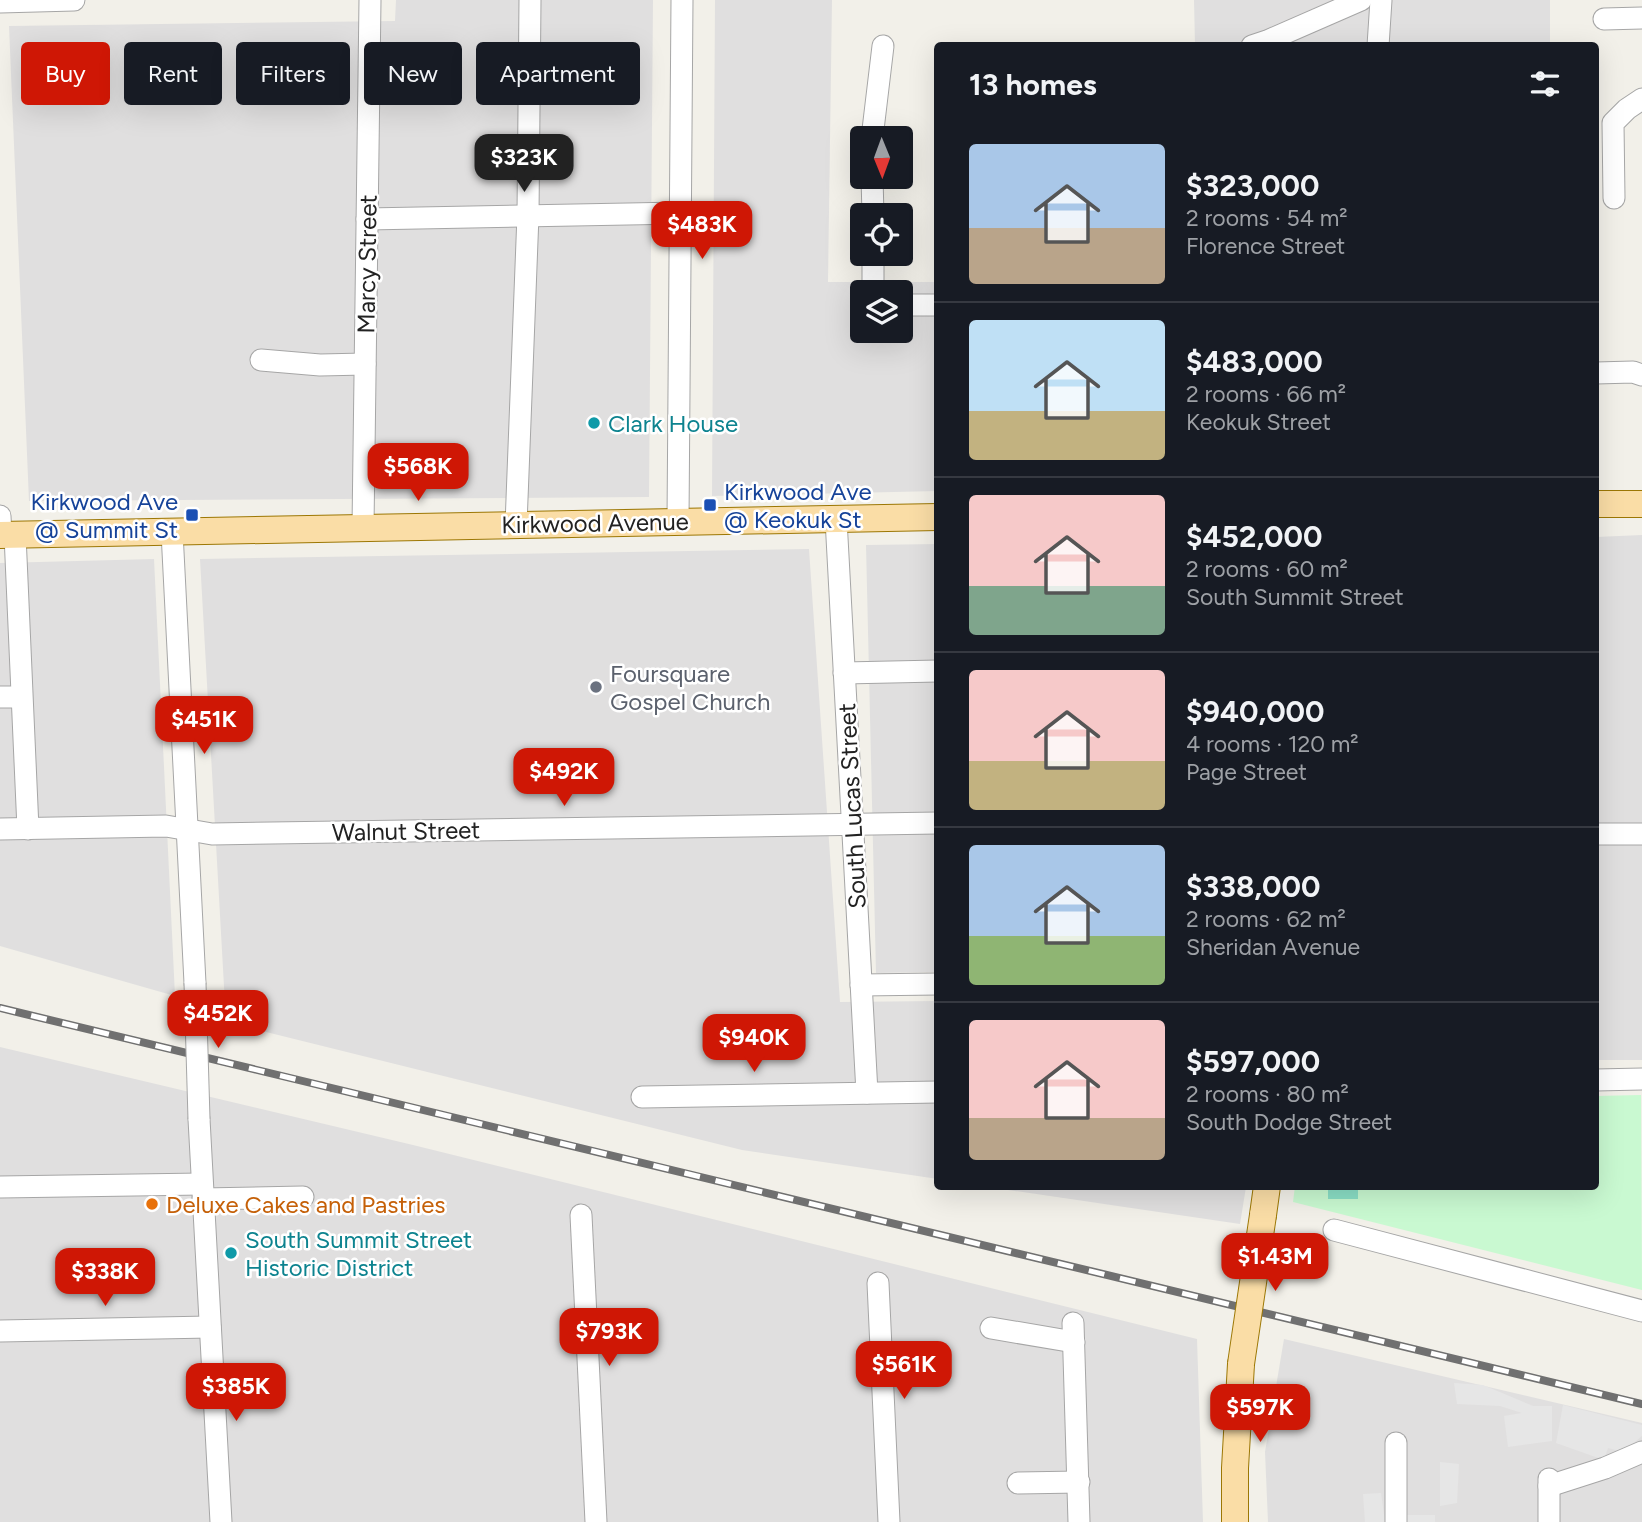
<!DOCTYPE html>
<meta charset="utf-8">
<style>
body{margin:0;font-family:Figtree,sans-serif;background:#20242c;color:#f1f3f6;height:100vh;display:flex;flex-direction:column;font-size:26px;white-space:nowrap}
*{box-sizing:border-box;margin:0}
p{font-size:23px;color:#9ea1a6}
.icon{flex:none;width:38px;height:38px;fill:none;stroke:currentColor;stroke-width:2;stroke-linecap:round;stroke-linejoin:round}
.map{position:relative;flex:1;overflow:hidden}
.panel{position:absolute;left:934px;top:42px;width:665px;height:1148px;display:flex;flex-direction:column;background:#171b24;border-radius:7px;box-shadow:0 7px 28px #0002}
.panel>*{flex:none}
.top-card{position:absolute;left:21px;top:42px;width:665px;height:63px;display:flex;gap:14px}
.needle{width:46px;rotate:179deg}
.buttons{position:absolute;left:850px;top:126px;display:grid;gap:14px}
.buttons a{display:grid;place-items:center;width:63px;height:63px;border-radius:7px;background:#171b24;box-shadow:0 7px 28px #0002;font-size:35px}
.price{position:absolute;translate:-50% -60px;padding:0 16px;border-radius:14px;background:#cf1705;color:#fff;font-size:23px;line-height:46px;filter:drop-shadow(0 2px 4px #0008)}
.price::after{content:'';position:absolute;left:50%;top:42px;width:21px;height:16px;margin-left:-10px;background:inherit;clip-path:polygon(0 0,100% 0,50% 100%)}
.price.active{background:#222;color:#fff}
ul{padding:0;list-style:none}
li{display:flex;align-items:center;gap:21px;height:175px;padding:0 35px}
li+li{border-top:2px solid #363941}
li span{display:grid;place-items:center;flex:none;width:196px;height:140px;border-radius:7px;color:#555}
li>.icon{margin-inline-start:auto}
span .icon{width:84px;height:84px;fill:#fffc;stroke-width:1}
li b{font-size:30px}
h2{display:flex;justify-content:space-between;align-items:center;height:84px;padding:0 35px;font-size:30px}
.chip{padding:0 24px;border-radius:7px;background:#171b24;box-shadow:0 7px 28px #0002;font-size:24px;line-height:63px}
.chip.active{background:#cf1705;color:#fff}
.map>svg:first-child{display:block}
.residential{fill:#e0dfdf;fill-rule:evenodd}
.park{fill:#c9f9d1}
.pitch{fill:#8adec5}
.parking{fill:#e6e6e6}
.lines{fill:none;stroke-linecap:round;stroke-linejoin:round}
.minor-casing{stroke:#a6a6a6;stroke-width:23}
.major-casing{stroke:#9c7704;stroke-width:28}
.minor{stroke:#fff;stroke-width:21}
.major{stroke:#fadda6;stroke-width:26}
.rail-casing{stroke:#707070;stroke-width:8}
.rail{stroke:#fff;stroke-width:5;stroke-dasharray:16;stroke-linecap:butt}
.minor-bridge-casing{stroke:#a6a6a6;stroke-width:23;stroke-linecap:butt}
.major-bridge-casing{stroke:#9c7704;stroke-width:28;stroke-linecap:butt}
.minor-bridge{stroke:#fff;stroke-width:21}
.major-bridge{stroke:#fadda6;stroke-width:26}
.culture-dot{fill:#0f9aa8;stroke:#fff;stroke-width:2.5}
.transit-dot{fill:#1a4fb4;stroke:#fff;stroke-width:2.5}
.worship-dot{fill:#6b7280;stroke:#fff;stroke-width:2.5}
.food-dot{fill:#e8710a;stroke:#fff;stroke-width:2.5}
.labels{text-anchor:middle;dominant-baseline:central;stroke-width:5;stroke-linejoin:round;paint-order:stroke}
.street-label{font-size:24px;fill:#222;stroke:#fff}
.culture-label{font-size:24px;fill:#0d838f;stroke:#fff;text-anchor:start}
.transit-label{font-size:24px;fill:#164399;stroke:#fff;text-anchor:start}
.worship-label{font-size:24px;fill:#5b616d;stroke:#fff;text-anchor:start}
.food-label{font-size:24px;fill:#c56008;stroke:#fff;text-anchor:start}
</style>
<div class="map">
<svg width="1642" height="1522" viewBox="0 0 1642 1522">
<rect width="100%" height="100%" fill="#f2f0e9"/>
<g class="residential">
<polygon points="396,0 653,0 649,497 29,501 9,26 395,21"/>
<path d="M 715,0 L 832,0 L 828,282 L 938,282 L 938,491 L 712,496 ZM 863,292 L 901,292 L 901,331 L 863,331 Z"/>
<polygon points="1194,0 1550,0 1550,45 1195,45"/>
<polygon points="1642,535 1642,1060 1596,1060 1596,537"/>
<polygon points="938,544 938,972 876,973 866,545"/>
<polygon points="809,549 840,1002 938,1001 938,1179 742,1150 226,1022 200,559"/>
<polygon points="154,559 175,996 0,946 0,563"/>
<polygon points="0,1047 413,1145 1197,1339 1203,1522 0,1522"/>
<polygon points="988,1187 1246,1187 1240,1224"/>
<polygon points="1284,1339 1642,1423 1642,1522 1268,1522 1265,1452"/>
</g>
<polygon class="park" points="1641,1095 1642,1290 1293,1202 1295,1186 1596,1186 1596,1096"/>
<rect class="pitch" x="1328" y="1187" width="30" height="12"/>
<g class="parking">
<polygon points="1454,1383 1483,1385 1533,1406 1552,1406 1552,1441 1508,1447 1504,1416 1522,1413 1500,1406 1457,1404"/>
<polygon points="1563,1405 1642,1425 1642,1436 1623,1452 1608,1448 1604,1460 1556,1443"/>
<polygon points="1440,1462 1459,1464 1457,1503 1440,1506"/>
<polygon points="1381,1493 1385,1522 1365,1522 1363,1494"/>
<polygon points="1403,1515 1435,1515 1435,1522 1396,1522"/>
</g>
<g class="lines">
<defs>
<g id="minor">
<polyline points="0,2 74,0"/>
<polyline points="1604,19 1642,18"/>
<polyline points="1252,46 1267,41 1361,0"/>
<polyline points="1378,46 1381,0"/>
<polyline points="872,138 883,46"/>
<polyline points="872,177 873,215"/>
<polyline points="1614,198 1613,123 1627,109 1642,99"/>
<polyline points="367,219 681,213"/>
<polyline points="873,254 873,292"/>
<polyline points="901,305 938,305"/>
<polyline points="261,360 320,365 365,364"/>
<polyline points="1596,373 1633,372 1642,375"/>
<polyline points="0,516 1,535"/>
<polyline points="836,519 867,1093"/>
<polyline points="678,521 682,0"/>
<polyline points="516,525 528,215 530,0"/>
<polyline points="363,527 370,0"/>
<polyline points="172,532 195,983"/>
<polyline points="15,535 28,829"/>
<polyline points="844,673 938,671"/>
<polyline points="0,697 21,697"/>
<polyline points="0,829 166,826 212,834 938,823"/>
<polyline points="1596,834 1642,834"/>
<polyline points="861,985 938,984"/>
<polyline points="1596,1080 1642,1079"/>
<polyline points="642,1097 938,1092"/>
<polyline points="199,1119 221,1522"/>
<polyline points="0,1187 202,1184"/>
<polyline points="203,1199 303,1197"/>
<polyline points="581,1215 596,1522"/>
<polyline points="1334,1230 1642,1311"/>
<polyline points="878,1283 889,1522"/>
<polyline points="1073,1323 1079,1522"/>
<polyline points="991,1328 1074,1342"/>
<polyline points="0,1331 210,1327"/>
<polyline points="1549,1479 1549,1522"/>
<polyline points="1018,1483 1079,1482"/>
<polyline points="1549,1486 1605,1468 1642,1452"/>
<polyline points="1396,1522 1396,1443"/>
</g>
<g id="major">
<polyline points="1596,504 1642,504"/>
<polyline points="0,535 938,517"/>
<polyline points="1263,1215 1267,1186"/>
<polyline points="1235,1522 1235,1468 1241,1364"/>
</g>
</defs>
<use href="#minor" class="minor-casing"/>
<use href="#major" class="major-casing"/>
<use href="#minor" class="minor"/>
<use href="#major" class="major"/>
<defs>
<polyline id="rail" points="0,1008 1642,1404"/>
</defs>
<use href="#rail" class="rail-casing"/>
<use href="#rail" class="rail"/>
<defs>
<polyline id="minor-bridge" points="195,983 199,1119"/>
<polyline id="major-bridge" points="1241,1364 1263,1215"/>
</defs>
<use href="#minor-bridge" class="minor-bridge-casing"/>
<use href="#major-bridge" class="major-bridge-casing"/>
<use href="#minor-bridge" class="minor-bridge"/>
<use href="#major-bridge" class="major-bridge"/>
</g>
<g class="culture-dot">
<circle cx="594" cy="423" r="7"/>
<circle cx="231" cy="1253" r="7"/>
</g>
<g class="transit-dot">
<rect x="703" y="498" width="14" height="14" rx="3.5"/>
<rect x="185" y="508" width="14" height="14" rx="3.5"/>
</g>
<circle class="worship-dot" cx="596" cy="687" r="7"/>
<circle class="food-dot" cx="152" cy="1204" r="7"/>
<g class="labels">
<g class="street-label">
<text transform="translate(367 264) rotate(-89)">Marcy Street</text>
<text transform="translate(595 523) rotate(-1)">Kirkwood Avenue</text>
<text transform="translate(852 806) rotate(-93)">South Lucas Street</text>
<text transform="translate(406 831) rotate(-1)">Walnut Street</text>
</g>
<g class="culture-label">
<text x="608" y="423">Clark House</text>
<text x="245" y="1239">South Summit Street<tspan x="245" dy="28">Historic District</tspan></text>
</g>
<g class="transit-label">
<text x="724" y="491">Kirkwood Ave<tspan x="724" dy="28">@ Keokuk St</tspan></text>
<text x="178" y="501" text-anchor="end">Kirkwood Ave<tspan x="178" dy="28">@ Summit St</tspan></text>
</g>
<g class="worship-label">
<text x="610" y="673">Foursquare<tspan x="610" dy="28">Gospel Church</tspan></text>
</g>
<g class="food-label">
<text x="166" y="1204">Deluxe Cakes and Pastries</text>
</g>
</g>
</svg>
<div class="buttons">
<a><svg class="needle" viewBox="-14 -14 28 28"><path d="M0-13l5 13h-10z" fill="#e53935"/><path d="M0 13l5-13h-10z" fill="#9ea1a6"/></svg></a>
<a><svg class="icon" aria-label="locate" viewBox="0 0 24 24"><circle cx="12" cy="12" r="6"/><path d="M12 2v4M12 18v4M2 12h4M18 12h4"/></svg></a>
<a><svg class="icon" aria-label="layers" viewBox="0 0 24 24"><path d="M12 4l9 5-9 5-9-5zM3 14l9 5 9-5"/></svg></a>
</div>
<b class="price active" style="left:524px;top:194px">$323K</b>
<b class="price" style="left:702px;top:261px">$483K</b>
<b class="price" style="left:418px;top:503px">$568K</b>
<b class="price" style="left:204px;top:756px">$451K</b>
<b class="price" style="left:564px;top:808px">$492K</b>
<b class="price" style="left:218px;top:1050px">$452K</b>
<b class="price" style="left:754px;top:1074px">$940K</b>
<b class="price" style="left:1275px;top:1293px">$1.43M</b>
<b class="price" style="left:105px;top:1308px">$338K</b>
<b class="price" style="left:609px;top:1368px">$793K</b>
<b class="price" style="left:904px;top:1401px">$561K</b>
<b class="price" style="left:236px;top:1423px">$385K</b>
<b class="price" style="left:1260px;top:1444px">$597K</b>
<div class="top-card">
<a class="chip active">Buy</a>
<a class="chip">Rent</a>
<a class="chip">Filters</a>
<a class="chip">New</a>
<a class="chip">Apartment</a>
</div>
<section class="panel">
<h2>13 homes<svg class="icon" aria-label="filters" viewBox="0 0 24 24"><path d="M4 7h16M4 17h16"/><circle cx="9" cy="7" r="2"/><circle cx="15" cy="17" r="2"/></svg></h2>
<ul>
<li><span style="background:linear-gradient(#a9c7e8 60%,#b9a48a 0)"><svg class="icon" aria-label="home" viewBox="0 0 24 24"><path d="M3 11l9-7 9 7M6 9v11h12V9"/></svg></span><div><b>$323,000</b><p>2 rooms · 54 m²</p><p>Florence Street</p></div></li>
<li><span style="background:linear-gradient(#bfe0f5 65%,#c2b280 0)"><svg class="icon" aria-label="home" viewBox="0 0 24 24"><path d="M3 11l9-7 9 7M6 9v11h12V9"/></svg></span><div><b>$483,000</b><p>2 rooms · 66 m²</p><p>Keokuk Street</p></div></li>
<li><span style="background:linear-gradient(#f6c9c9 65%,#7fa58c 0)"><svg class="icon" aria-label="home" viewBox="0 0 24 24"><path d="M3 11l9-7 9 7M6 9v11h12V9"/></svg></span><div><b>$452,000</b><p>2 rooms · 60 m²</p><p>South Summit Street</p></div></li>
<li><span style="background:linear-gradient(#f6c9c9 65%,#c2b280 0)"><svg class="icon" aria-label="home" viewBox="0 0 24 24"><path d="M3 11l9-7 9 7M6 9v11h12V9"/></svg></span><div><b>$940,000</b><p>4 rooms · 120 m²</p><p>Page Street</p></div></li>
<li><span style="background:linear-gradient(#a9c7e8 65%,#8fb573 0)"><svg class="icon" aria-label="home" viewBox="0 0 24 24"><path d="M3 11l9-7 9 7M6 9v11h12V9"/></svg></span><div><b>$338,000</b><p>2 rooms · 62 m²</p><p>Sheridan Avenue</p></div></li>
<li><span style="background:linear-gradient(#f6c9c9 70%,#b9a48a 0)"><svg class="icon" aria-label="home" viewBox="0 0 24 24"><path d="M3 11l9-7 9 7M6 9v11h12V9"/></svg></span><div><b>$597,000</b><p>2 rooms · 80 m²</p><p>South Dodge Street</p></div></li>
</ul>
</section>
</div>
